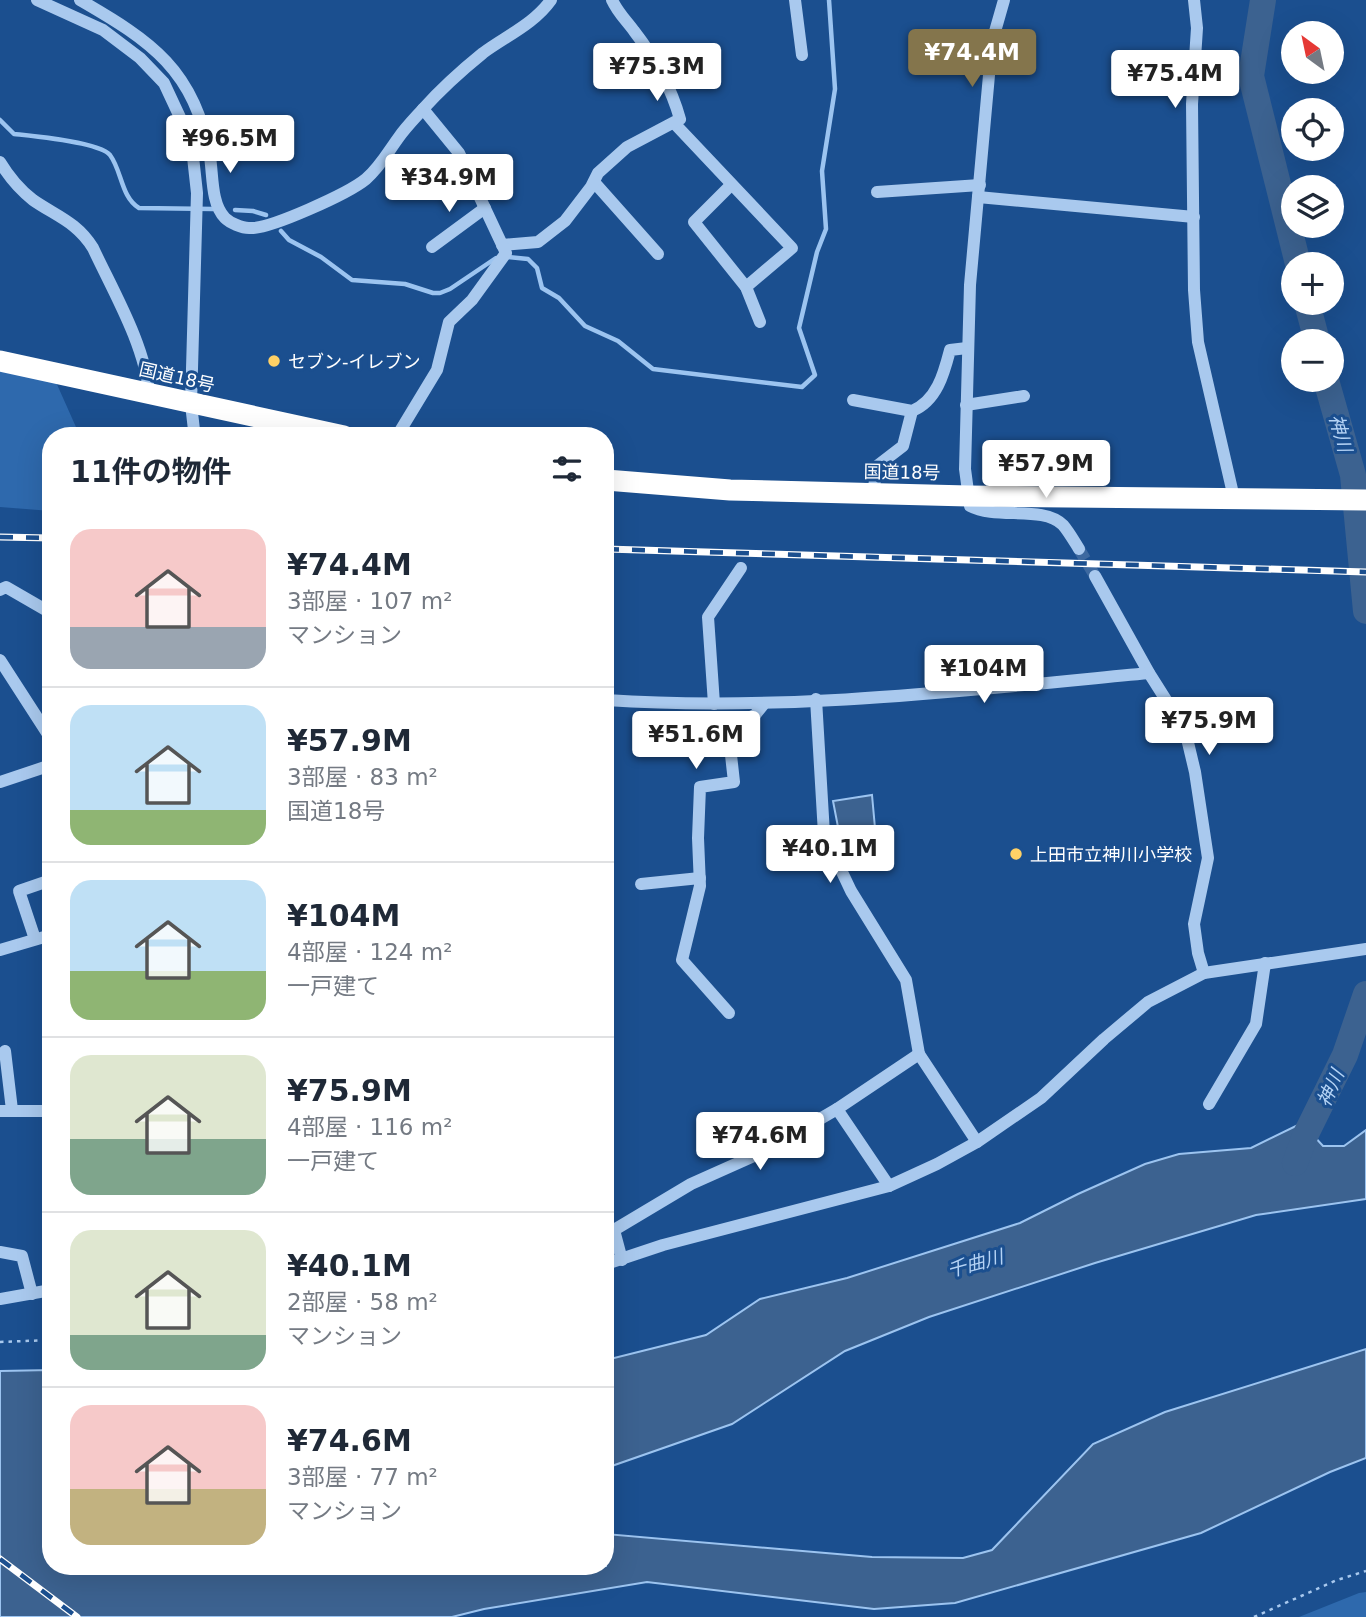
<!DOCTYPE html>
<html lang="ja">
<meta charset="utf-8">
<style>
body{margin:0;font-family:"DejaVu Sans","Noto Sans JP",sans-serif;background:#f6f6f7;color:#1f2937;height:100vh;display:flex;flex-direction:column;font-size:26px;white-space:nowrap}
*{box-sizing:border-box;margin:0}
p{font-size:23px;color:#747a83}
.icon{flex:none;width:38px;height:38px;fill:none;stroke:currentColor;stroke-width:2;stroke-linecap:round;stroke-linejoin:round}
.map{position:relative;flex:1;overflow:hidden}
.side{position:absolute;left:42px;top:427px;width:572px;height:1148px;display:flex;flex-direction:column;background:#fff;border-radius:28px;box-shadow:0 7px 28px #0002}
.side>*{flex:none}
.needle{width:46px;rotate:327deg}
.controls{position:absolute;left:1281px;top:21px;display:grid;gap:14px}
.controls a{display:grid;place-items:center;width:63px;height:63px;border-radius:50%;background:#fff;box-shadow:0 7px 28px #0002;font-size:35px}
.price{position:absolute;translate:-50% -60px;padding:0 16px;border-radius:7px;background:#fff;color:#222;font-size:23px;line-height:46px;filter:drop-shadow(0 2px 4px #0008)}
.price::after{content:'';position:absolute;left:50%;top:42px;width:21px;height:16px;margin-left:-10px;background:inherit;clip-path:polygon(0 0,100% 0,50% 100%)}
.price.active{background:#84754c;color:#fff}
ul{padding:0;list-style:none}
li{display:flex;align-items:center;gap:21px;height:175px;padding:0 28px}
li+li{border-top:2px solid #e0e1e3}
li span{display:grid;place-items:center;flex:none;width:196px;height:140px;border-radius:21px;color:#555}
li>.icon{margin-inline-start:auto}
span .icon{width:84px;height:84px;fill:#fffc;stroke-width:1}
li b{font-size:30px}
h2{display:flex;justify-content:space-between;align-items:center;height:84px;padding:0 28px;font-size:30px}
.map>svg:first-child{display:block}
.green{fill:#2e69ad}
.water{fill:#3c6290;stroke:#9cc4f0;stroke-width:2}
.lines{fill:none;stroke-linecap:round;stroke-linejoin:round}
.stream{stroke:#9cc4f0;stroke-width:4.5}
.river{stroke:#3c6290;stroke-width:26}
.minor-tunnel{stroke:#3d69a0;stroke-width:12;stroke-dasharray:12 6;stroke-linecap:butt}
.path{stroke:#a9c9ee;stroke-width:2.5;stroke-dasharray:3.5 5;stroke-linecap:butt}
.minor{stroke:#a9c9ee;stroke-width:12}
.highway{stroke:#fff;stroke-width:21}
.rail-casing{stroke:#fff;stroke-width:7}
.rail{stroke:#1b4f8f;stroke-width:4.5;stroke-dasharray:13;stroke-linecap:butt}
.poi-dot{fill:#ffd166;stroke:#1b4f8f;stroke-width:2.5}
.labels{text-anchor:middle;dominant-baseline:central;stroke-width:6;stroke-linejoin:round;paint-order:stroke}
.poi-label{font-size:18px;fill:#fff;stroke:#1b4f8f;text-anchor:start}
.street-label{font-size:18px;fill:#fff;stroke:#1b4f8f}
.water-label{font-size:19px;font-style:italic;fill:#b5d3f5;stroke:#1b4f8f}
</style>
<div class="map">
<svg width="1366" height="1617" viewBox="0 0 1366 1617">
<rect width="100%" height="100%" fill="#1b4f8f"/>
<g class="green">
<polygon points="0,360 51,371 80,436 51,436 51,511 0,507"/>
<polygon points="1366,1592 1366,1617 1299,1617 1359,1593"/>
</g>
<g class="water">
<polygon points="872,795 877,850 843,853 833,801"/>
<polygon points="1302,1123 1323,1146 1344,1146 1366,1130 1366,1199 1256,1215 1095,1263 929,1317 845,1351 732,1424 606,1468 606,1360 706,1335 760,1299 847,1278 1020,1223 1078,1194 1145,1164 1179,1154 1251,1148"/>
<polygon points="1366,1349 1366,1458 1330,1472 1201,1533 955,1603 874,1609 647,1582 484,1609 452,1617 0,1617 0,1371 51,1370 51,1566 606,1566 606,1534 872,1557 963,1558 992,1550 1093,1444 1165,1412"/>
</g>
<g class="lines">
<g class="stream">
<path d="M 0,120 L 14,134 C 32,136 99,142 110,155 C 122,171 121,197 139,208 L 213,209"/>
<polyline points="235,210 253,211 266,215"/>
<polyline points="281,231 289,240 321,257 352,280 405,284 433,293 440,293 450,289 496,258"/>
<polyline points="508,257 528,259 537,268 542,288 559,298 585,326 618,341 653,369 802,387 815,375 799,328 817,252 826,229 822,171 835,89 829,0"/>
</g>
<g class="river">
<polyline points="1263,0 1251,76 1298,264"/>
<polyline points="1307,303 1317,341"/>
<polyline points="1326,380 1353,475 1366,611"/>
<polyline points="1295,1163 1305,1136 1345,1055 1366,994"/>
</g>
<polyline class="minor-tunnel" points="1079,549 1095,576"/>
<g class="path">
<polyline points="0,1342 51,1340"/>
<polyline points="1254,1617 1337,1580 1366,1571"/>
</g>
<g class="minor">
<polyline points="37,0 103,30 140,58 164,83 185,128 193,157 197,193 191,404 194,430 199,436"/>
<path d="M 80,0 C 151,41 195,70 210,157 C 213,175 211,204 225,218 C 230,223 242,228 249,228 C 269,230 349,193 366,179 C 380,167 388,152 399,137 C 406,127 415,118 423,109"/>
<polyline points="795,0 802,55"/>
<path d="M 1004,0 L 992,42 L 970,285 L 965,469 L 970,506 C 996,520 1043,505 1063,525 C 1069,532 1074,541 1079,549"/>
<polyline points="1194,0 1197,28 1192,104 1194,290 1198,342 1234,498"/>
<polyline points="674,123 792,248 746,287"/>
<path d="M 0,162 C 9,177 19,189 33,200 C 56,216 77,222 93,248 C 113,291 146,347 149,394"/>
<polyline points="594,182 658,254"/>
<polyline points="731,185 694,222 746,287 760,322"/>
<polyline points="877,192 980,185"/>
<polyline points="978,197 1194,217"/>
<path d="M 502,245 L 538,242 L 565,221 L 591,187 L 598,173 L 627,147 L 680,119 C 671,87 655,58 634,31 C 626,20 618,13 612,0"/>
<polyline points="432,247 485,208"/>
<path d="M 853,400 L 912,411 C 937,401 944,373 950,350 L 967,348"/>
<polyline points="966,405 1024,396"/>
<path d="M 397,436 L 437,370 L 449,322 L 472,300 L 506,253 L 459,153 L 423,109 C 441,89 462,70 483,53 C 506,36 534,24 551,0"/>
<polyline points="873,494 877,466 903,446 912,411"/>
<polyline points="1095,576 1149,673 1185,730 1195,772 1208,858 1194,924 1198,953 1204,973"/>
<polyline points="0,590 6,587 51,613"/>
<polyline points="0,660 51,739"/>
<polyline points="816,699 824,834 851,891 906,980 919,1054"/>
<path d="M 606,700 C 786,712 970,690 1149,673"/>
<polyline points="714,704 708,617 741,568"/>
<polyline points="0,782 51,765"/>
<polyline points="641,884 700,878"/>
<polyline points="35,939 19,891 51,880"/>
<polyline points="0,950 51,935"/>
<polyline points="729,1013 682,960 700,886 698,838 700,787 734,782 728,728 755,715 763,705"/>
<polyline points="5,1051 12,1110"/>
<polyline points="1209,1104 1256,1024 1265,963"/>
<polyline points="837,1109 919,1054 977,1142"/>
<polyline points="0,1111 51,1111"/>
<polyline points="0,1252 22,1256 32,1294"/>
<polyline points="622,1260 614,1230 691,1184 767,1150 837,1109 889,1186"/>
<polyline points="606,1264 663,1245 889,1186 937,1164 977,1142 1041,1098 1104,1039 1148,1002 1204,973 1366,949"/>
<polyline points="0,1299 51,1290"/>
</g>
<g class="highway">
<polyline points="0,361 344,436"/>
<polyline points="606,480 730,490 968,496 1366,500"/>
</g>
<defs>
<g id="rail">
<polyline points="0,537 51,538"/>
<polyline points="606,549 1366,572"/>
<polyline points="0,1559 77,1617"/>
</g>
</defs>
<use href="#rail" class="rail-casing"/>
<use href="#rail" class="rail"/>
</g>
<g class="poi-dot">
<circle cx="274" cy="361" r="7"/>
<circle cx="1016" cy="854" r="7"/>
</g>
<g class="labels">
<g class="poi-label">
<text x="288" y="361">セブン-イレブン</text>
<text x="1030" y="854">上田市立神川小学校</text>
</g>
<g class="street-label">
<text transform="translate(177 377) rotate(13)">国道18号</text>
<text transform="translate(902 472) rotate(1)">国道18号</text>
</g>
<g class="water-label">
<text transform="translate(1341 433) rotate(75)">神川</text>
<text transform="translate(1330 1088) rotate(-66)">神川</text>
<text transform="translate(975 1263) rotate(-15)">千曲川</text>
</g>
</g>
</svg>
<div class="controls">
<a><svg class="needle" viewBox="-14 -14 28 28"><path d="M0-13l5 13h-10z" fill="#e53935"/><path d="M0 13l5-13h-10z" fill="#747a83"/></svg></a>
<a><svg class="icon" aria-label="locate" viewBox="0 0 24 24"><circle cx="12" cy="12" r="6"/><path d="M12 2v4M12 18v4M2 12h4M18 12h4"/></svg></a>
<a><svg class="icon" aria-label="layers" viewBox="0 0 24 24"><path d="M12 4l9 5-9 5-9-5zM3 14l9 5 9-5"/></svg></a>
<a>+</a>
<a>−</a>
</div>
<b class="price active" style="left:972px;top:89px">¥74.4M</b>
<b class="price" style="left:657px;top:103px">¥75.3M</b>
<b class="price" style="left:1175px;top:110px">¥75.4M</b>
<b class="price" style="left:230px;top:175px">¥96.5M</b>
<b class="price" style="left:449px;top:214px">¥34.9M</b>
<b class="price" style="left:1046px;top:500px">¥57.9M</b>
<b class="price" style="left:984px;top:705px">¥104M</b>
<b class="price" style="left:1209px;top:757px">¥75.9M</b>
<b class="price" style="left:696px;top:771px">¥51.6M</b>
<b class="price" style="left:830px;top:885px">¥40.1M</b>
<b class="price" style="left:760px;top:1172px">¥74.6M</b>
<section class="side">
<h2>11件の物件<svg class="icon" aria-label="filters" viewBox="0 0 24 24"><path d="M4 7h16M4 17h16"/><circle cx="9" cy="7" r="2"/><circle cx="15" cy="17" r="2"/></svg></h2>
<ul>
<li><span style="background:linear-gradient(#f6c9c9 70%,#9aa5b1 0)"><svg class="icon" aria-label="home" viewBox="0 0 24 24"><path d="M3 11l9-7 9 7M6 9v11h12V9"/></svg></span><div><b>¥74.4M</b><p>3部屋 · 107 m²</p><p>マンション</p></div></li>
<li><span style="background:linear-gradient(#bfe0f5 75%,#8fb573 0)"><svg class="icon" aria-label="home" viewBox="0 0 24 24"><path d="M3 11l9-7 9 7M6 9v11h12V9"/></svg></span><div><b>¥57.9M</b><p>3部屋 · 83 m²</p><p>国道18号</p></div></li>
<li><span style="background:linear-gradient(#bfe0f5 65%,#8fb573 0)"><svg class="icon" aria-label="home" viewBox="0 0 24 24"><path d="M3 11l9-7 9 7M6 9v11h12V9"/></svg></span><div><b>¥104M</b><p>4部屋 · 124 m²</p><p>一戸建て</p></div></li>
<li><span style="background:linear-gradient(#dfe7d0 60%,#7fa58c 0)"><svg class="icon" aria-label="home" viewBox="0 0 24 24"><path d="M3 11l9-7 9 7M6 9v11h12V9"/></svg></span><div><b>¥75.9M</b><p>4部屋 · 116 m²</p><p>一戸建て</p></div></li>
<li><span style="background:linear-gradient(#dfe7d0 75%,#7fa58c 0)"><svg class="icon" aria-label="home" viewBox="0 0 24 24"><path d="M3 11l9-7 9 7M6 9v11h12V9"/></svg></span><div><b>¥40.1M</b><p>2部屋 · 58 m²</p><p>マンション</p></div></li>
<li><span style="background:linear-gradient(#f6c9c9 60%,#c2b280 0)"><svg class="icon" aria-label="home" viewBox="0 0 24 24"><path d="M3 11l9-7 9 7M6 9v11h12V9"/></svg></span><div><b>¥74.6M</b><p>3部屋 · 77 m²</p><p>マンション</p></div></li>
</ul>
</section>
</div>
